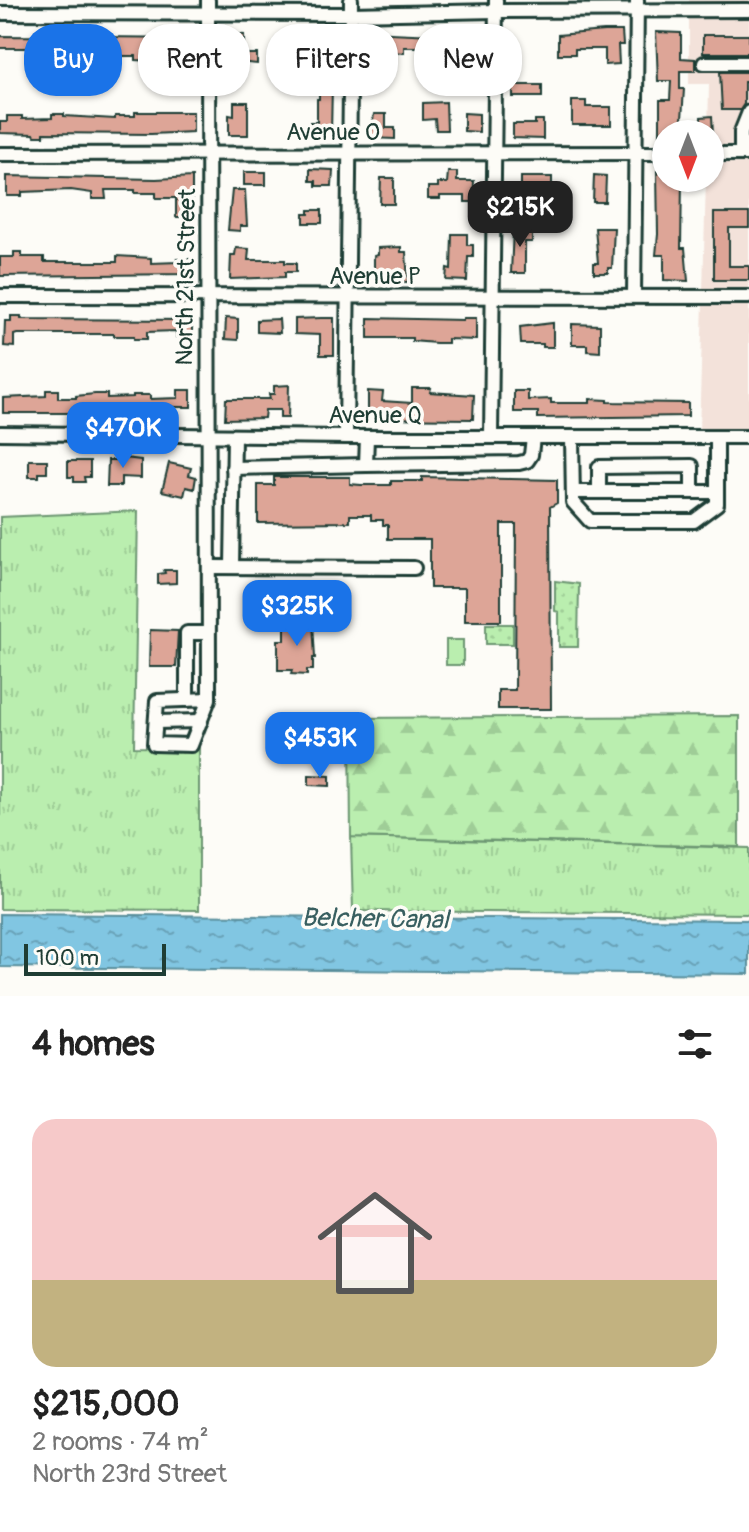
<!DOCTYPE html>
<meta charset="utf-8">
<style>
body{margin:0;font-family:Pangolin,sans-serif;background:#f6f6f6;color:#222;height:100vh;display:flex;flex-direction:column;font-size:30px;white-space:nowrap}
*{box-sizing:border-box;margin:0}
p{font-size:26px;color:#767676}
.icon{flex:none;width:44px;height:44px;fill:none;stroke:currentColor;stroke-width:2;stroke-linecap:round;stroke-linejoin:round}
.map{position:relative;height:996px;overflow:hidden}
.sheet{display:flex;flex-direction:column;background:#fff;flex:1}
.sheet>*{flex:none}
.banner{position:absolute;left:24px;top:24px;width:702px;height:72px;display:flex;gap:16px}
.needle{width:52px;rotate:180deg}
.controls{position:absolute;left:652px;top:120px;display:grid;gap:16px}
.controls a{display:grid;place-items:center;width:72px;height:72px;border-radius:50%;background:#fff;box-shadow:0 2px 6px #0004;font-size:40px}
.scale{position:absolute;left:24px;bottom:20px;width:142px;box-sizing:border-box;padding-left:8px;border:4px solid #1f3d34;border-top:0;font-size:22px;line-height:28px;white-space:nowrap;color:#1f3d34;-webkit-text-stroke:6px #fdfcf7;paint-order:stroke}
.price{position:absolute;translate:-50% -68px;padding:0 18px;border-radius:16px;background:#1a73e8;color:#fff;font-size:26px;line-height:52px;filter:drop-shadow(0 2px 4px #0008)}
.price::after{content:'';position:absolute;left:50%;top:48px;width:24px;height:18px;margin-left:-12px;background:inherit;clip-path:polygon(0 0,100% 0,50% 100%)}
.price.selected{background:#222;color:#fff}
ul{padding:0;list-style:none}
li{display:grid;align-content:center;gap:16px;height:424px;padding:0 32px}
li span{display:grid;place-items:center;height:248px;border-radius:24px;color:#555}
li>.icon{margin-inline-start:auto}
span .icon{width:144px;height:144px;fill:#fffc;stroke-width:1}
li b{font-size:34px}
h2{display:flex;justify-content:space-between;align-items:center;height:96px;padding:0 32px;font-size:34px}
.pill{padding:0 28px;border-radius:32px;background:#fff;box-shadow:0 2px 6px #0004;font-size:28px;line-height:72px}
.pill.selected{background:#1a73e8;color:#fff}
.map>svg:first-child{display:block}
.built{fill:#f3e2da}
.grass{fill:url(#grass-tufts);stroke:#6c9672;stroke-width:2}
.forest{fill:url(#forest-firs);stroke:#6c9672;stroke-width:2}
.park{fill:url(#park-dots);stroke:#6c9672;stroke-width:2}
.garden{fill:#baeeaf;stroke:#6c9672;stroke-width:2}
.water{fill:url(#water-ripples);stroke:#5a8f9c;stroke-width:2}
.building{fill:#dda597;stroke:#1f3d34;stroke-width:2}
.lines{fill:none;stroke-linecap:round;stroke-linejoin:round}
.minor-casing{stroke:#1f3d34;stroke-width:18}
.minor{stroke:#fdfcf7;stroke-width:12}
.labels{text-anchor:middle;dominant-baseline:central;stroke-width:7;stroke-linejoin:round;paint-order:stroke}
.street-label{font-size:24px;fill:#1f3d34;stroke:#fdfcf7}
.water-label{font-size:26px;font-style:italic;fill:#385f60;stroke:#fdfcf7}
</style>
<div class="map">
<svg width="749" height="996" viewBox="0 0 749 996">
<defs>
<pattern id="grass-tufts" width="24" height="20" patternUnits="userSpaceOnUse" patternTransform="scale(2)"><rect width="24" height="20" fill="#baeeaf"/><path d="M3 7l-1-3M5 7V3M7 7l1-3M15 17l-1-3M17 17v-4M19 17l1-3" fill="none" stroke="#9fcd97"/></pattern>
<pattern id="forest-firs" width="22" height="20" patternUnits="userSpaceOnUse" patternTransform="scale(2)"><rect width="22" height="20" fill="#baeeaf"/><path d="M5 1l3.5 6h-7zM16 11l3.5 6h-7z" fill="#9fcd97"/></pattern>
<pattern id="park-dots" width="8" height="8" patternUnits="userSpaceOnUse" patternTransform="scale(2)"><rect width="8" height="8" fill="#baeeaf"/><path d="M2 2h.1M6 6h.1" fill="none" stroke="#9fcd97" stroke-width="1.8" stroke-linecap="round"/></pattern>
<pattern id="water-ripples" width="26" height="14" patternUnits="userSpaceOnUse" patternTransform="scale(2)"><rect width="26" height="14" fill="#81c6e2"/><path d="M2 4q2-2 4 0t4 0M15 11q2-2 4 0t4 0" fill="none" stroke="#69a2b8"/></pattern>
</defs>
<rect width="100%" height="100%" fill="#fdfcf7"/>
<filter id="ink" filterUnits="userSpaceOnUse"><feTurbulence type="fractalNoise" baseFrequency=".0125" numOctaves="2"/><feDisplacementMap in="SourceGraphic" scale="16" xChannelSelector="R" yChannelSelector="G"/><feConvolveMatrix kernelMatrix="1 2 1 2 8 2 1 2 1" color-interpolation-filters="sRGB"/></filter>
<g filter="url(#ink)">
<g class="built">
<rect x="689" y="0" width="60" height="5"/>
<polygon points="689,16 749,16 749,148 710,148 710,134 708,134 709,84 689,84"/>
<polygon points="710,159 749,159 749,292 703,291 706,178 710,178"/>
<polygon points="703,302 749,302 749,431 699,432"/>
</g>
<g class="grass">
<polygon points="138,511 134,747 199,748 199,910 0,909 0,517"/>
<polygon points="351,837 749,848 749,914 353,911"/>
</g>
<polygon class="forest" points="739,716 739,847 351,837 350,725 347,718"/>
<g class="park">
<polygon points="555,581 579,584 578,647 559,647 559,612 555,611"/>
<rect x="486" y="624" width="27" height="20"/>
</g>
<rect class="garden" x="446" y="640" width="17" height="25"/>
<polygon class="water" points="0,914 749,920 749,974 0,967"/>
<g class="building">
<polygon points="604,31 622,31 623,45 618,45 619,64 605,65 605,49 575,49 575,54 558,54 558,35"/>
<polygon points="333,32 331,135 310,135 310,122 317,122 317,99 319,99 319,86 322,86 322,45 312,45 312,33"/>
<polygon points="368,32 434,35 434,47 404,47 404,53 392,52 392,46 368,46"/>
<polygon points="656,32 681,33 681,58 695,59 695,71 680,71 680,89 684,89 681,134 660,134 660,100 670,100 671,81 658,81"/>
<polygon points="229,34 244,35 244,54 257,54 257,64 228,61"/>
<rect x="703" y="35" width="46" height="18"/>
<polygon points="0,36 194,38 194,55 181,55 181,49 153,48 152,61 136,60 136,56 115,56 115,50 89,49 83,50 83,64 72,64 72,48 0,48"/>
<polygon points="479,37 480,61 471,61 471,66 461,67 461,38"/>
<polygon points="720,72 749,72 749,82 744,82 744,104 740,110 722,110"/>
<rect x="513" y="85" width="29" height="12"/>
<polygon points="572,101 586,101 586,107 611,107 611,125 572,125"/>
<polygon points="234,102 248,102 248,135 229,135 229,115 234,116"/>
<polygon points="446,102 447,130 436,130 435,119 423,120 423,103"/>
<polygon points="135,112 193,112 193,132 151,134 44,133 44,136 35,136 34,134 0,133 0,122 7,122 7,116 22,116 22,119 52,118 52,114 64,114 64,116 115,119 115,116 135,116"/>
<polygon points="464,113 479,114 479,132 464,131"/>
<polygon points="374,114 386,114 386,128 395,128 395,139 370,138"/>
<polygon points="712,116 713,134 701,134 701,117"/>
<polygon points="535,120 543,120 543,139 513,138 513,124 535,124"/>
<polygon points="310,169 333,170 332,186 316,186 316,181 310,181"/>
<polygon points="657,171 666,171 666,178 682,178 681,248 685,248 688,281 664,280 664,255 656,255 658,234"/>
<rect x="244" y="172" width="22" height="13"/>
<polygon points="448,172 457,172 457,181 474,181 473,202 465,202 465,196 440,196 440,199 428,199 428,187 438,187 438,183 447,183"/>
<polygon points="594,175 606,176 605,202 593,202"/>
<polygon points="7,176 156,179 192,177 192,211 183,210 183,217 176,217 176,198 156,198 156,193 135,193 135,190 105,190 106,199 92,199 92,193 71,190 22,192 22,196 7,196"/>
<polygon points="521,177 552,177 552,189 539,189 539,197 521,197"/>
<polygon points="381,178 394,178 394,204 380,204"/>
<polygon points="232,190 245,190 247,226 240,226 240,231 228,230"/>
<polygon points="309,210 322,210 322,223 304,223 304,214 309,214"/>
<polygon points="714,213 749,213 749,228 729,228 729,266 749,266 749,280 714,280"/>
<polygon points="595,228 614,228 612,268 608,268 608,273 594,273 594,263 598,263"/>
<polygon points="513,229 532,229 532,242 525,242 525,273 511,273"/>
<polygon points="452,234 467,234 467,245 473,245 473,257 468,257 467,281 446,280 447,268 451,269"/>
<polygon points="401,247 401,252 406,252 408,282 374,281 374,256 378,255 378,248"/>
<polygon points="236,248 249,249 248,260 285,260 285,263 296,263 296,272 285,272 285,277 230,279 231,255 235,255"/>
<polygon points="14,252 22,252 22,257 44,257 44,262 117,262 117,256 151,258 151,263 178,262 177,259 189,259 189,274 0,276 0,257 14,257"/>
<polygon points="11,316 21,316 21,319 192,320 192,337 176,337 176,331 147,332 147,339 134,339 134,336 114,336 114,334 17,334 14,335 14,347 4,346 5,321 11,321"/>
<polygon points="226,318 238,319 238,340 225,339"/>
<polygon points="321,318 334,318 334,355 320,355 320,335 295,334 295,319"/>
<polygon points="368,318 463,320 463,318 476,318 476,340 448,339 448,343 436,343 412,341 412,338 368,338"/>
<polygon points="279,319 280,333 257,332 257,320"/>
<polygon points="553,323 553,347 543,347 543,344 521,344 520,327"/>
<polygon points="572,324 600,325 600,352 587,351 587,345 572,345"/>
<polygon points="289,385 288,418 280,418 280,410 265,410 264,418 225,419 226,399 270,399 269,394 274,394 274,386"/>
<polygon points="412,388 431,388 430,392 474,395 473,419 368,418 368,391 383,392 382,401 412,403"/>
<polygon points="46,390 58,390 58,398 76,398 76,396 95,394 107,394 107,398 133,397 133,395 150,395 150,399 178,398 178,390 191,390 191,407 171,407 171,413 3,413 3,398 46,396"/>
<polygon points="514,391 528,391 528,400 551,399 551,403 590,403 590,399 607,400 607,402 688,403 688,416 538,418 538,412 514,412"/>
<polygon points="116,457 141,460 141,478 121,477 121,486 107,486 108,460 116,460"/>
<polygon points="29,460 47,460 47,473 39,473 39,477 29,477"/>
<polygon points="68,461 90,461 90,477 84,477 85,482 74,482 74,477 68,477"/>
<polygon points="169,463 191,468 189,475 196,477 194,489 186,487 184,496 162,491"/>
<polygon points="274,477 350,477 350,484 361,485 391,485 391,481 422,481 422,477 557,480 557,503 550,507 551,709 498,709 498,690 515,690 516,524 501,524 501,621 465,621 465,588 430,588 430,539 388,539 388,525 383,525 383,520 371,520 371,515 350,515 350,522 258,523 258,485 274,485"/>
<polygon points="164,570 176,570 176,583 158,584 158,574 165,573"/>
<polygon points="285,622 313,622 315,658 313,658 313,670 307,670 307,675 291,674 292,670 278,670 278,640 285,640"/>
<polygon points="150,630 178,631 176,667 149,667"/>
<polygon points="309,775 330,776 330,786 309,785"/>
</g>
<g class="lines">
<defs>
<g id="minor">
<polyline points="208,0 209,699 191,745 154,744 157,701 209,699"/>
<polyline points="0,13 351,14 496,11 749,10"/>
<polyline points="704,63 749,63"/>
<polyline points="0,154 666,153"/>
<polyline points="710,154 749,154"/>
<polyline points="741,154 741,132 749,112"/>
<polyline points="0,296 749,297"/>
<polyline points="634,296 637,0"/>
<polyline points="0,433 346,437 749,437"/>
<polyline points="346,437 351,0"/>
<polyline points="367,437 366,465 519,463 527,461 531,455 533,437"/>
<polyline points="491,437 496,0"/>
<polyline points="572,437 573,502 590,521 694,521 717,504 717,437"/>
<polyline points="233,468 366,465"/>
<polyline points="573,492 717,492"/>
<polyline points="599,492 599,467 692,466 692,492"/>
<polyline points="209,567 414,568"/>
<polyline points="232,567 234,436"/>
<polyline points="187,700 187,633 208,633"/>
<polyline points="156,722 201,721"/>
</g>
</defs>
<use href="#minor" class="minor-casing"/>
<use href="#minor" class="minor"/>
</g>
</g>
<g class="labels">
<g class="street-label">
<text x="333" y="132">Avenue O</text>
<text x="375" y="276">Avenue P</text>
<text transform="translate(186 277) rotate(-89)">North 21st Street</text>
<text x="375" y="415">Avenue Q</text>
</g>
<g class="water-label">
<text transform="translate(375 919) rotate(1)">Belcher Canal</text>
</g>
</g>
</svg>
<div class="controls">
<a><svg class="needle" viewBox="-14 -14 28 28"><path d="M0-13l5 13h-10z" fill="#e53935"/><path d="M0 13l5-13h-10z" fill="#767676"/></svg></a>
</div>
<div class="scale">100 m</div>
<b class="price selected" style="left:520px;top:249px">$215K</b>
<b class="price" style="left:123px;top:470px">$470K</b>
<b class="price" style="left:297px;top:648px">$325K</b>
<b class="price" style="left:320px;top:780px">$453K</b>
<div class="banner">
<a class="pill selected">Buy</a>
<a class="pill">Rent</a>
<a class="pill">Filters</a>
<a class="pill">New</a>
</div>
</div>
<section class="sheet">
<h2>4 homes<svg class="icon" aria-label="filters" viewBox="0 0 24 24"><path d="M4 7h16M4 17h16"/><circle cx="9" cy="7" r="2"/><circle cx="15" cy="17" r="2"/></svg></h2>
<ul>
<li><span style="background:linear-gradient(#f6c9c9 65%,#c2b280 0)"><svg class="icon" aria-label="home" viewBox="0 0 24 24"><path d="M3 11l9-7 9 7M6 9v11h12V9"/></svg></span><div><b>$215,000</b><p>2 rooms · 74 m²</p><p>North 23rd Street</p></div></li>
</ul>
</section>
